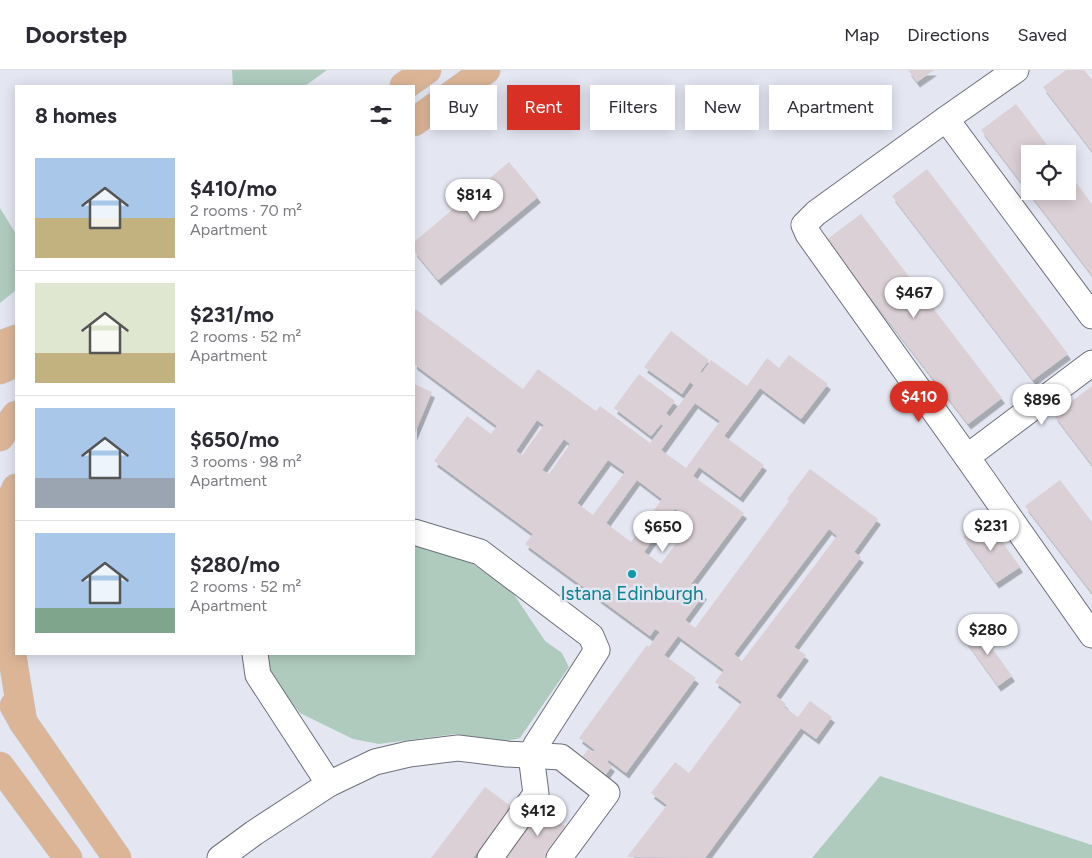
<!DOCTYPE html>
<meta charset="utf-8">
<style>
body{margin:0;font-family:Figtree,sans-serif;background:#f7f7f7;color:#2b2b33;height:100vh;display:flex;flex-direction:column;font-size:19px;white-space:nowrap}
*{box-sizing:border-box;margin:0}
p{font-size:16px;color:#7c7c81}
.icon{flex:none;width:28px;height:28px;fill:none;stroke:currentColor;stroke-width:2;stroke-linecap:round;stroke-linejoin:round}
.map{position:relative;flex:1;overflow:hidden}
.side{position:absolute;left:15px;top:15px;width:400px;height:570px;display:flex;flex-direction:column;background:#fff;border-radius:0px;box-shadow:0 2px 12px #0003}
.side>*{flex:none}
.top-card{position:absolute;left:430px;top:15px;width:475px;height:45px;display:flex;gap:10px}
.controls{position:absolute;left:1021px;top:75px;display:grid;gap:10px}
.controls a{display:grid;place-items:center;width:55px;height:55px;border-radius:0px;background:#fff;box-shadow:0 2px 12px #0003;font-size:25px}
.price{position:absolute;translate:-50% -42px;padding:0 11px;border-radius:18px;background:#fff;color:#222;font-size:16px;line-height:32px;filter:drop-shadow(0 1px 2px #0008)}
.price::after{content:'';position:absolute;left:50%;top:30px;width:15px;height:11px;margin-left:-8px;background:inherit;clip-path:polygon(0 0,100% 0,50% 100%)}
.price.current{background:#d93025;color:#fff}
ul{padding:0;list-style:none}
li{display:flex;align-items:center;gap:15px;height:125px;padding:0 20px}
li+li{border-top:1px solid #e1e1e2}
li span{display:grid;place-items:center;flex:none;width:140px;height:100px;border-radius:0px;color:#555}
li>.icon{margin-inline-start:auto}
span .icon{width:60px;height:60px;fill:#fffc;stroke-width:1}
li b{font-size:21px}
h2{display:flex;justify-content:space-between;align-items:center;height:60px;padding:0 20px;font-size:21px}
.chip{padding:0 18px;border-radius:0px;background:#fff;box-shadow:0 2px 12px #0003;font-size:18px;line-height:45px}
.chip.current{background:#d93025;color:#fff}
header{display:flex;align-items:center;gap:30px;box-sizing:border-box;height:70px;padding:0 25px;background:#fff;border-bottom:1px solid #e1e1e2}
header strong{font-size:24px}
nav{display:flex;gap:28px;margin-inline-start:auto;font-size:18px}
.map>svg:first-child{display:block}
.green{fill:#afcbbe}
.building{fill:#dbd0d5;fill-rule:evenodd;filter:url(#shadow)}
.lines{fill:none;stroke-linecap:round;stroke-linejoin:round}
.minor-casing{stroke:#6c7079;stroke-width:27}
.major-casing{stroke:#c6c7c8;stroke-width:29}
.minor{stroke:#fff;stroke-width:25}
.major{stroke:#dcb597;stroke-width:28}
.culture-dot{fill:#0f9aa8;stroke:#e4e7f2;stroke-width:2}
.labels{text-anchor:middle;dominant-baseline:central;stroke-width:5;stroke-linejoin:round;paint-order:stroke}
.culture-label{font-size:19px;fill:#0d838f;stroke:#e4e7f2}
</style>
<header>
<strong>Doorstep</strong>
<nav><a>Map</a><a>Directions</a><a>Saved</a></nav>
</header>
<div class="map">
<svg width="1092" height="788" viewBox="0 0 1092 788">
<defs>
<filter id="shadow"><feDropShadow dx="3" dy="5.5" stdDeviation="0" flood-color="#0004"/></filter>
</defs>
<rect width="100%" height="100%" fill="#e4e7f2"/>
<g class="green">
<polygon points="232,0 327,0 305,16 233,16"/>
<polygon points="0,138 16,164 16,220 0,233"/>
<polygon points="414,472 461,486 511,520 545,571 562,583 569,597 520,668 508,671 455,664 379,674 353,669 300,643 267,603 264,584 414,584"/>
<polygon points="880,706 1092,775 1092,788 812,788"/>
</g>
<g class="building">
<polygon points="908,0 934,0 917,12"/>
<polygon points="1066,0 1084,0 1092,10 1092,81 1043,17"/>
<polygon points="1016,34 1054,84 1030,84 1030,121 1068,121 1068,102 1092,134 1092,205 981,60"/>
<polygon points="509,92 538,127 438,210 414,181 414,172"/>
<polygon points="927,99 1068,284 1033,310 892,126"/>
<polygon points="861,144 1002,328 968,354 826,170"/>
<path d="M 414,238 L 523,319 L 538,299 L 596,341 L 600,336 L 650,373 L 663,356 L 661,354 L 651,366 L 614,338 L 639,304 L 675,331 L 666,343 L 670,347 L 694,315 L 690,312 L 682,324 L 644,297 L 671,261 L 709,290 L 700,302 L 702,303 L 711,290 L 747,316 L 767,288 L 779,298 L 789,285 L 828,314 L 801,349 L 760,318 L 724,366 L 764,395 L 740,427 L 699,397 L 693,406 L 744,443 L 691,514 L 704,524 L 685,550 L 695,558 L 789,431 L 787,429 L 810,399 L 878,449 L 854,482 L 861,487 L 794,577 L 806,585 L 776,626 L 786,634 L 784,637 L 798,647 L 810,631 L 832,647 L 816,669 L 801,658 L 705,788 L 627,787 L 667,735 L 651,723 L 675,692 L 689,703 L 742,632 L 715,612 L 724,600 L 678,566 L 664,585 L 696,608 L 626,703 L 609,690 L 607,692 L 612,696 L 593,722 L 570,705 L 588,679 L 592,682 L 595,680 L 579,668 L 647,575 L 649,577 L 660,562 L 655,559 L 650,566 L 525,474 L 533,464 L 434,391 L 467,346 L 491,364 L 497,356 L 414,294 ZM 695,333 L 720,351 L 686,398 L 661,380 ZM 537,350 L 544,355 L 522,385 L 516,381 ZM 564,369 L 570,374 L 549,404 L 542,400 ZM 608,390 L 625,402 L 593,445 L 577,433 ZM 637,410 L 662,429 L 631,472 L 606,453 ZM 675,439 L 692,451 L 661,494 L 644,482 ZM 829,459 L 837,466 L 742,591 L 734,584 Z"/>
<polygon points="414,314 432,322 414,365"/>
<polygon points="1092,316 1092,395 1054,345"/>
<polygon points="1060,410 1092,452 1092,523 1025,436"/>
<polygon points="987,450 1020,497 996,513 963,467"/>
<polygon points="977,557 1012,606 998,616 963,567"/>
<polygon points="485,717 512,737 473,788 431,788"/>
<polygon points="539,737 569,759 548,788 502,788"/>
</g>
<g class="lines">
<defs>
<g id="minor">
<polyline points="1016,0 946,49 816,143 804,155 808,164 967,387 1092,565"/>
<polyline points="946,49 1092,246"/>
<polyline points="967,387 1092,293"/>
<polyline points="414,462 480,482 591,566 597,580 536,675 531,685 536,724 490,788"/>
<polyline points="255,584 258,605 329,714"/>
<polyline points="220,788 254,763 329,714 375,692 409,684 458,678 507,684 561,687 607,723 559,788"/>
</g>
<g id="major">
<polyline points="404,16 427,0"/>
<polyline points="414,52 486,0"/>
<polyline points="0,275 16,269"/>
<polyline points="0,300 16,293"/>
<polyline points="0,367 16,345"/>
<polyline points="16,418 6,440 2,524 23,652"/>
<polyline points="14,636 23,652 117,788"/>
<polyline points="0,696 68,788"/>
</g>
</defs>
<use href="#minor" class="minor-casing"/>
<use href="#major" class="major-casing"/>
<use href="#minor" class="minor"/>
<use href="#major" class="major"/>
</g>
<circle class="culture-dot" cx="632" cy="504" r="5"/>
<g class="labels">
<g class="culture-label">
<text x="632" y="523">Istana Edinburgh</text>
</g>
</g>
</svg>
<div class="controls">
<a><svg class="icon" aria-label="locate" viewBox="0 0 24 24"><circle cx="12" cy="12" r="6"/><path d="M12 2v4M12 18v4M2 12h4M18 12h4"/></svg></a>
</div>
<b class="price" style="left:474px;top:151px">$814</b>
<b class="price" style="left:914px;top:249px">$467</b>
<b class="price current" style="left:919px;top:353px">$410</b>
<b class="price" style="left:1042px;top:356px">$896</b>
<b class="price" style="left:991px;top:482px">$231</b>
<b class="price" style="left:663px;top:483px">$650</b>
<b class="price" style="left:988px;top:586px">$280</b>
<b class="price" style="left:538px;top:767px">$412</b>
<div class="top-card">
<a class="chip">Buy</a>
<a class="chip current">Rent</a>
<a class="chip">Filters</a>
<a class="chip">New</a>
<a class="chip">Apartment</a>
</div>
<section class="side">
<h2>8 homes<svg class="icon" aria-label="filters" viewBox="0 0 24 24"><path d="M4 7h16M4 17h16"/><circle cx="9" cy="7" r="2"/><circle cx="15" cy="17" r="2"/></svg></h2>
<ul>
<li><span style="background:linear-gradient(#a9c7e8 60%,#c2b280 0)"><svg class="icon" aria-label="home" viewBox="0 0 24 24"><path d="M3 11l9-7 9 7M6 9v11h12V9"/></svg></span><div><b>$410/mo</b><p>2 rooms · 70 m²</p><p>Apartment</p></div></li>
<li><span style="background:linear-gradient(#dfe7d0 70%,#c2b280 0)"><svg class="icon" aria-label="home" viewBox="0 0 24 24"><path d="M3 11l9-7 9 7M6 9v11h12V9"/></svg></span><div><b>$231/mo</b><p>2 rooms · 52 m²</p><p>Apartment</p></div></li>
<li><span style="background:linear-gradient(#a9c7e8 70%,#9aa5b1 0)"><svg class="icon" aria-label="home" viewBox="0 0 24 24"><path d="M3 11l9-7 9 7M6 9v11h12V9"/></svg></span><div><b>$650/mo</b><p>3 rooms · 98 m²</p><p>Apartment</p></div></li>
<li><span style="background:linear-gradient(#a9c7e8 75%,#7fa58c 0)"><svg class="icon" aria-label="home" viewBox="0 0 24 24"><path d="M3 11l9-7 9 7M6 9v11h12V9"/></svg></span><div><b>$280/mo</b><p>2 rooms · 52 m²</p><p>Apartment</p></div></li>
</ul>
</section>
</div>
